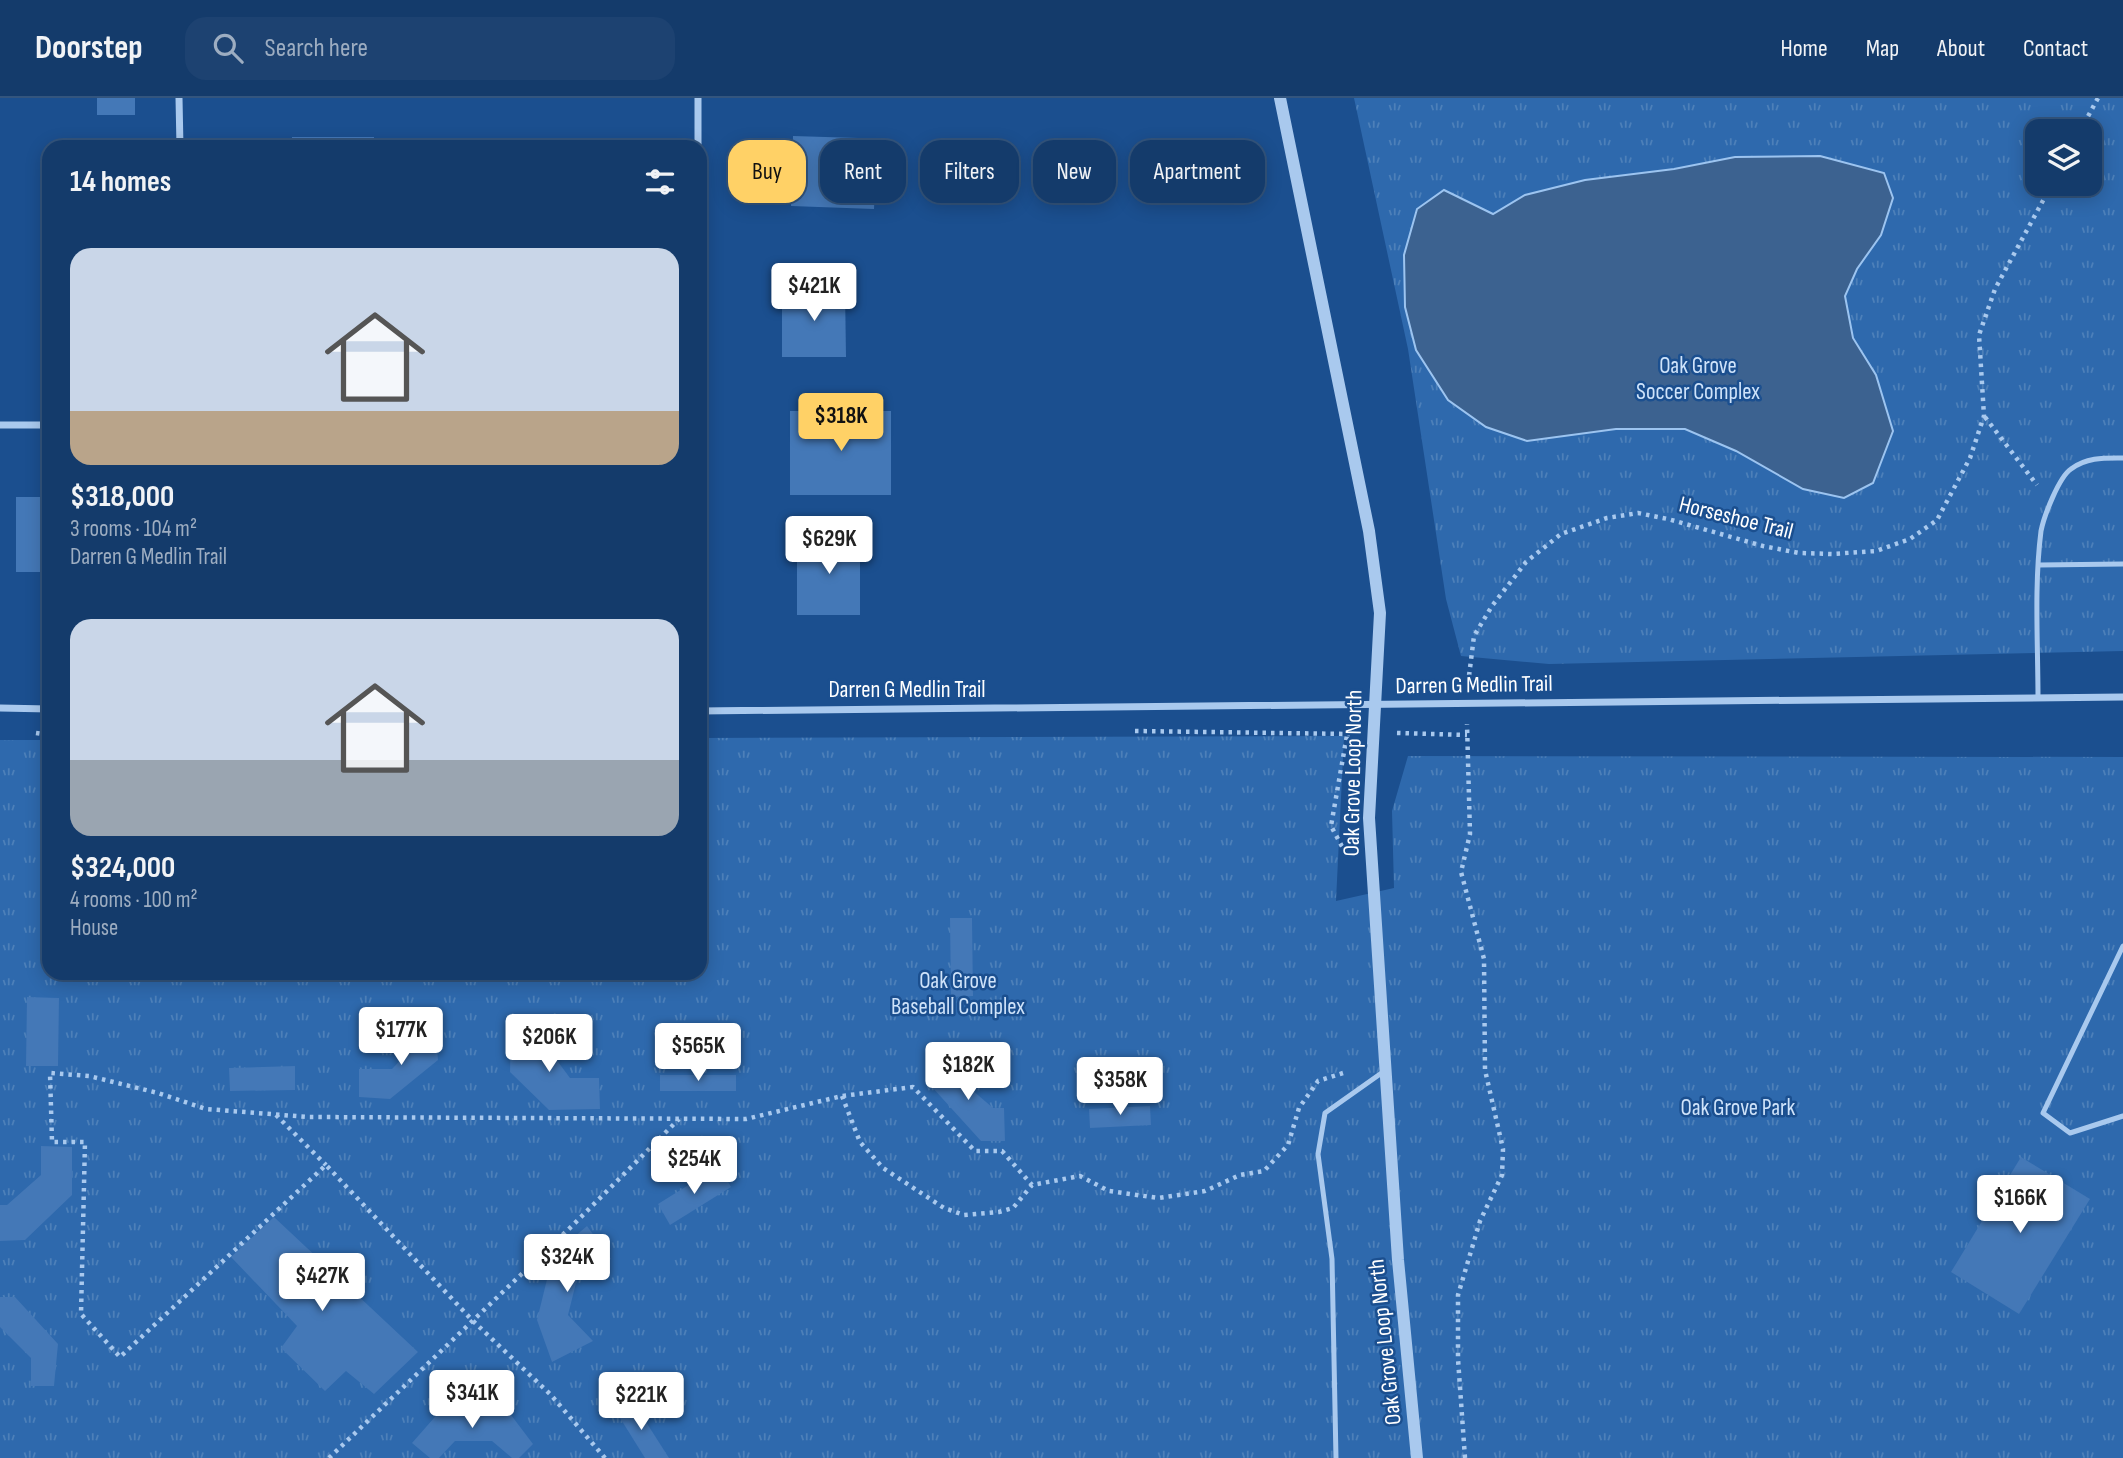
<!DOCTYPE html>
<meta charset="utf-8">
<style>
body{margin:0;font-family:"Sofia Sans Condensed",sans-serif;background:#1d4271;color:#f1f3f6;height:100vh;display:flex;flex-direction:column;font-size:26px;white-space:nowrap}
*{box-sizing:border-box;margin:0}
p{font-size:23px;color:#9dadc1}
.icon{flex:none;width:38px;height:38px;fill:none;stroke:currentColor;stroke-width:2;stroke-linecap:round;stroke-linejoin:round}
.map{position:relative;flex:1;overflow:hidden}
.sheet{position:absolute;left:42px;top:42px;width:665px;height:840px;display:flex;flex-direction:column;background:#143b6b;border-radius:21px;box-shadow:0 4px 18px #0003,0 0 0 2px #33557e}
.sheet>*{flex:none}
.banner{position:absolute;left:728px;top:42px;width:665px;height:63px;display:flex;gap:14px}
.buttons{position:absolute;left:2025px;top:21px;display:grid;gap:14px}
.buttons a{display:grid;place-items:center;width:77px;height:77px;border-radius:14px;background:#143b6b;box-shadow:0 4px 18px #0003,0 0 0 2px #33557e;font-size:35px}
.price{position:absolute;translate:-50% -60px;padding:0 16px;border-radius:7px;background:#fff;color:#222;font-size:23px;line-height:46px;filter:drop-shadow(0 2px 4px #0008)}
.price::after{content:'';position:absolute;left:50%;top:42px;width:21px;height:16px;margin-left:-10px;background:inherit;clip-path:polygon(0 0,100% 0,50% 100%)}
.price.on{background:#ffd166;color:#111}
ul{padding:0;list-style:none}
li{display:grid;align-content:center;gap:14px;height:371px;padding:0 28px}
li span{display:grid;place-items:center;height:217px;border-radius:21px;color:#555}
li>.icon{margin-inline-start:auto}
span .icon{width:126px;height:126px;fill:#fffc;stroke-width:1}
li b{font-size:30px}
h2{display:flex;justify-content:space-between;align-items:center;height:84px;padding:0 28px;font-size:30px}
.chip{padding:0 24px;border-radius:21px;background:#143b6b;box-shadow:0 4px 18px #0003,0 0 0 2px #33557e;font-size:24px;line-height:63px}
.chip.on{background:#ffd166;color:#111}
header{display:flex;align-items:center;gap:42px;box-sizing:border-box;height:98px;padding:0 35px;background:#143b6b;border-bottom:2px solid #33557e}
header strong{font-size:33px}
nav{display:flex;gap:38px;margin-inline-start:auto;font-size:24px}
.search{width:490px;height:63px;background:#1d4271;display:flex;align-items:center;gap:18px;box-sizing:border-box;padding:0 24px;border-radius:21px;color:#9dadc1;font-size:26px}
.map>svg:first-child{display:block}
.park{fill:url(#park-tufts);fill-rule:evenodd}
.water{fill:#3c6290;stroke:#9cc4f0;stroke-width:2}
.building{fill:#4478b7}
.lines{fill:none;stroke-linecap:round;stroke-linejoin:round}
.path{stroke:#a9c9ee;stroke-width:4.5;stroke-dasharray:3.5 5;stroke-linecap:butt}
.service{stroke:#a9c9ee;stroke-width:5}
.minor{stroke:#a9c9ee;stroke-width:7}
.tertiary{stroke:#a9c9ee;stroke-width:12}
.labels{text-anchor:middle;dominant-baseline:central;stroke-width:5;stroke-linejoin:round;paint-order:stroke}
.park-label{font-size:23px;fill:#cfe3fa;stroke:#1b4f8f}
.street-label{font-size:23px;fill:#fff;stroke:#1b4f8f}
</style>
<header>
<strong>Doorstep</strong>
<div class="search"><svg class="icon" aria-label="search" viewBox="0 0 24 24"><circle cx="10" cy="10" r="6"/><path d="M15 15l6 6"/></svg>Search here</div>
<nav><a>Home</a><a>Map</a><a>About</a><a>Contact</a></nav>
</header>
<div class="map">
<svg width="2123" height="1360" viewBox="0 0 2123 1360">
<defs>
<pattern id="park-tufts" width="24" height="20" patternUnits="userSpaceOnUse" patternTransform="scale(1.75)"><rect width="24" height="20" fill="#2e69ad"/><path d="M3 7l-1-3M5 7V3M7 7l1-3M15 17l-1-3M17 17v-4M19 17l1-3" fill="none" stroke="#4d80b9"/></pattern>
</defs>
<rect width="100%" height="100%" fill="#1b4f8f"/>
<g class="park">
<path d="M 1354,0 L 2123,0 L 2123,553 L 1549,566 L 1461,558 L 1446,501 L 1408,251 ZM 2037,33 L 2090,33 L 2090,86 L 2037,86 Z"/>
<polygon points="1344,638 1336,803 1394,790 1392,713 1408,658 2123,659 2123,1360 0,1360 0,642 49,642 49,875 700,875 700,640"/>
</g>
<polygon class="water" points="1820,58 1884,75 1893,100 1881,137 1857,171 1845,198 1853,240 1876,277 1893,333 1873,385 1844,400 1803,391 1736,353 1685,331 1616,331 1527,343 1486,329 1448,302 1416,252 1405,209 1404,157 1417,111 1444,92 1493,116 1525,97 1585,82 1674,71 1735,59"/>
<g class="building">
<rect x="97" y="0" width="38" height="17"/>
<polygon points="793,38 891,41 890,90 875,90 874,111 791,108"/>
<rect x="292" y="39" width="82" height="10"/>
<rect x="561" y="40" width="51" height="9"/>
<polygon points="782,191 845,191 846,259 782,259"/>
<rect x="790" y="313" width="101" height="84"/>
<rect x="16" y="399" width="33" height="75"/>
<rect x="797" y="439" width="63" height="78"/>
<polygon points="950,820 972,820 973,898 951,899"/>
<polygon points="27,899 59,900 58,968 26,968"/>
<polygon points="414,927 435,928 438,962 390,1001 359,999 359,971 392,971 414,948"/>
<polygon points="511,932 547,932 547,949 570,980 599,980 600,1011 549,1012 510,974"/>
<polygon points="933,964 963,964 964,985 993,1010 1004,1010 1005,1043 981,1043 932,989"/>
<polygon points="295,968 295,992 230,993 229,970"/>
<rect x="660" y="977" width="76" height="16"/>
<polygon points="1150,1008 1151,1027 1090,1030 1089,1011"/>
<polygon points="41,1048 72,1049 72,1097 25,1142 0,1143 0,1107 7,1107 41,1077"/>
<polygon points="2021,1059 2090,1101 2019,1216 1951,1174"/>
<polygon points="719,1068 731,1089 670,1127 658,1106"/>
<polygon points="274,1119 418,1254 374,1296 346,1273 325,1293 281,1250 297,1228 231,1159"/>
<polygon points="587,1128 611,1161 578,1177 568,1217 593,1243 552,1264 537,1222 553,1157"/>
<polygon points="0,1199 15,1199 58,1246 54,1288 31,1288 31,1260 0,1229"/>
<polygon points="632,1302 669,1360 645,1360 615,1312"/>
<polygon points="448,1304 508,1313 533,1346 519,1360 512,1360 492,1343 455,1343 439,1360 430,1360 412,1345"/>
</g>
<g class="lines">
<g class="path">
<polyline points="2080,33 2098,0"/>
<polyline points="1985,319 2037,387"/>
<polyline points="1468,586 1474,538 1492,508 1526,464 1561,436 1607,420 1638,415 1668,421 1763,448 1799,455 1832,456 1876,453 1910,441 1937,422 1970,360 1984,318 1979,237 1995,191 2052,86"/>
<polyline points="1135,633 1350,636"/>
<polyline points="36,635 49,637"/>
<polyline points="1397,635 1467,637"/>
<polyline points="1346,756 1331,728 1347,637"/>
<polyline points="842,998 860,1044 883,1070 944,1110 964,1117 999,1114 1013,1110 1032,1087"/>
<polyline points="276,1017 326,1067"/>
<polyline points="329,1360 574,1126 679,1021"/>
<polyline points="605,1360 551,1297 472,1222 326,1067 120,1259 81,1216 85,1044 52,1044 50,975 89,978 158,995 206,1011 308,1019 746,1021 842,998 913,989 975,1053 1002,1053 1032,1087 1080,1078 1109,1093 1158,1100 1205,1093 1240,1077 1264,1073 1288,1047 1299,1010 1318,983 1343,975"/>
<polyline points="1465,1360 1458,1261 1458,1197 1480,1123 1502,1077 1503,1051 1485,972 1484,861 1461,774 1470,736 1467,626"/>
</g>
<g class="service">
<polyline points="2039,467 2123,466"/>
<path d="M 2038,600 C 2038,545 2034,488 2041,433 C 2044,418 2059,379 2071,371 C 2087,359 2105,360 2123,360"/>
<polyline points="2123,848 2043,1015 2070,1035 2123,1018"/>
<polyline points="1336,1360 1332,1161 1318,1056 1325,1015 1383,974"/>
</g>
<g class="minor">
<polyline points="179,0 180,49"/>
<polyline points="698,49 698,0"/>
<polyline points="0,327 49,327"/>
<polyline points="0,610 49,611"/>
<polyline points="700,613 2123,599"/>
</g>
<polyline class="tertiary" points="1280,0 1369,433 1380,515 1369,720 1398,1162 1417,1360"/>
</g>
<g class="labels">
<g class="park-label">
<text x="1698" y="268">Oak Grove<tspan x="1698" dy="26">Soccer Complex</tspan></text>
<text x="958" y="883">Oak Grove<tspan x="958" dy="26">Baseball Complex</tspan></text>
<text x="1738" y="1010">Oak Grove Park</text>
</g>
<g class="street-label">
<text transform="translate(1736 420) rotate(14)">Horseshoe Trail</text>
<text transform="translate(1474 587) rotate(-1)">Darren G Medlin Trail</text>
<text x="907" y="592">Darren G Medlin Trail</text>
<text transform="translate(1353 675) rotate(-89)">Oak Grove Loop North</text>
<text transform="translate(1385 1244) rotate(-96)">Oak Grove Loop North</text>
</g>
</g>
</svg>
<div class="buttons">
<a><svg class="icon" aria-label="layers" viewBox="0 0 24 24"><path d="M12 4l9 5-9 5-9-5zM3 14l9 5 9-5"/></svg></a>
</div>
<b class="price" style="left:814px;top:225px">$421K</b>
<b class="price on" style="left:841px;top:355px">$318K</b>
<b class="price" style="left:829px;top:478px">$629K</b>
<b class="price" style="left:401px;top:969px">$177K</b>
<b class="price" style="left:549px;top:976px">$206K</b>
<b class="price" style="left:698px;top:985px">$565K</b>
<b class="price" style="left:968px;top:1004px">$182K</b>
<b class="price" style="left:1120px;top:1019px">$358K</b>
<b class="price" style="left:694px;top:1098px">$254K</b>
<b class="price" style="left:2020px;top:1137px">$166K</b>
<b class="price" style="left:567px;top:1196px">$324K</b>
<b class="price" style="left:322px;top:1215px">$427K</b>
<b class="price" style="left:472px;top:1332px">$341K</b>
<b class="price" style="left:641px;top:1334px">$221K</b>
<div class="banner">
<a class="chip on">Buy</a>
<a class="chip">Rent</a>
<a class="chip">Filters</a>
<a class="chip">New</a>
<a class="chip">Apartment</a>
</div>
<section class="sheet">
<h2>14 homes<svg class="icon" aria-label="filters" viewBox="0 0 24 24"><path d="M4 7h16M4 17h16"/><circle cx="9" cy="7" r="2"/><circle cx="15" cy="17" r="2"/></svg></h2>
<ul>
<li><span style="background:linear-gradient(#c9d6e8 75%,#b9a48a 0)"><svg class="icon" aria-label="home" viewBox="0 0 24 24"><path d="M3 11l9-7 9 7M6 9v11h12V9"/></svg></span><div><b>$318,000</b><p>3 rooms · 104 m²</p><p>Darren G Medlin Trail</p></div></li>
<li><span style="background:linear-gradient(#c9d6e8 65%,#9aa5b1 0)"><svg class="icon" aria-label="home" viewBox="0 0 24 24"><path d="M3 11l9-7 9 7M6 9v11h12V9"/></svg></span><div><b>$324,000</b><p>4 rooms · 100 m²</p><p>House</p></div></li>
</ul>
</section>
</div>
